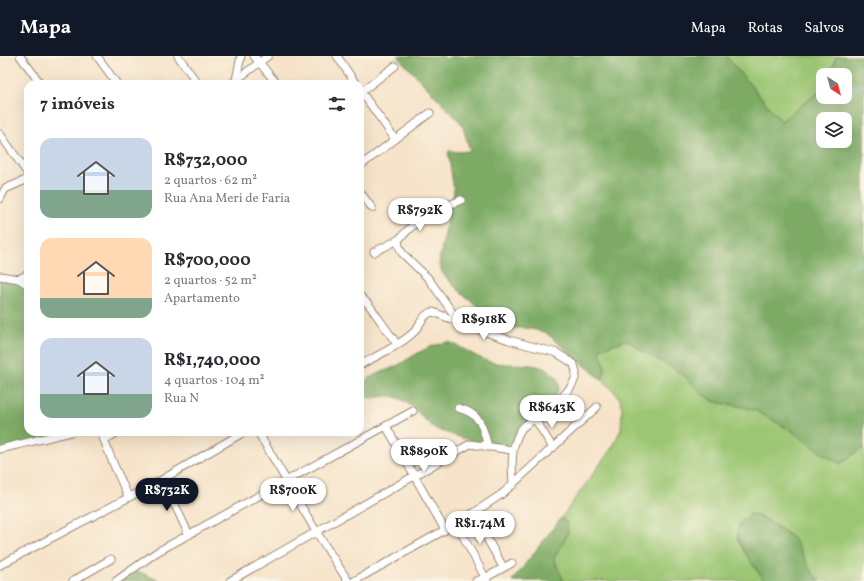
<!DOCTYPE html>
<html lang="pt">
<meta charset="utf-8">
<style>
body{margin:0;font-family:Vollkorn,serif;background:#f2f2f3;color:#2b2b33;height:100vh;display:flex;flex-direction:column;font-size:15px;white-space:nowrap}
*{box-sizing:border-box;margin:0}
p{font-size:13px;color:#7c7c81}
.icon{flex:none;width:22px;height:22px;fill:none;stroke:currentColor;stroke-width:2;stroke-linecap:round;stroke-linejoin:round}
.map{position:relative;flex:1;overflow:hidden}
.panel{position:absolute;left:24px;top:24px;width:340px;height:356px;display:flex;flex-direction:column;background:#fff;border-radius:12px;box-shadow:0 4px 16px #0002}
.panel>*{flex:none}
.needle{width:26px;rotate:144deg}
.fabs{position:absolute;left:816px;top:12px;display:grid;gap:8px}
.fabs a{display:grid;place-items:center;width:36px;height:36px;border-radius:8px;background:#fff;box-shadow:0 4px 16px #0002;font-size:20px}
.price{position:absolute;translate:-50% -34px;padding:0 9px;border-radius:14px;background:#fff;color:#222;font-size:13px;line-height:26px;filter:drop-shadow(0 1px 2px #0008)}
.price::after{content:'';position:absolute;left:50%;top:24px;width:12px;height:9px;margin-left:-6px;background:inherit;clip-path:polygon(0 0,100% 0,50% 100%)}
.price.active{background:#111827;color:#fff}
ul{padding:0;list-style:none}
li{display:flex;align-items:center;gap:12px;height:100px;padding:0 16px}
li span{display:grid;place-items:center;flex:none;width:112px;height:80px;border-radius:12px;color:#555}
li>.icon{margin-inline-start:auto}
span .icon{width:48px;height:48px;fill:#fffc;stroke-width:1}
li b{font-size:17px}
h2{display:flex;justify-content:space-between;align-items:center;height:48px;padding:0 16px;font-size:17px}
header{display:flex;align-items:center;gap:24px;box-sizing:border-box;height:56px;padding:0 20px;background:#111827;color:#fff}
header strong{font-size:19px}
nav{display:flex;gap:22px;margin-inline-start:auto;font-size:14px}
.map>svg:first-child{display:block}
.green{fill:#9cc673;stroke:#6c7848}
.forest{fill:#7dab65;stroke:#5c6a42;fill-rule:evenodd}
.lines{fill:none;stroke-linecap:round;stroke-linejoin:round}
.stream{stroke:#5ac7d1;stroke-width:1.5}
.minor-casing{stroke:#988674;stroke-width:9}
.minor{stroke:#fff;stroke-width:7}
</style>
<header>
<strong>Mapa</strong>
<nav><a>Mapa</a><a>Rotas</a><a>Salvos</a></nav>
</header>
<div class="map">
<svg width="864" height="525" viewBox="0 0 864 525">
<rect width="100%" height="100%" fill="#fcf5e5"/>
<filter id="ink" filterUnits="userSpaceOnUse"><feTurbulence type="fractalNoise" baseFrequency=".025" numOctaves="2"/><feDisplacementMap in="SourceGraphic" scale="8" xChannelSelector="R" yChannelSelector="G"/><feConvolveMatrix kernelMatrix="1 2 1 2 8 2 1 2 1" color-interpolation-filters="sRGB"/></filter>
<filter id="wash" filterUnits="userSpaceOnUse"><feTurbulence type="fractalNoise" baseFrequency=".012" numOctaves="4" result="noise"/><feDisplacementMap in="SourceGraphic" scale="16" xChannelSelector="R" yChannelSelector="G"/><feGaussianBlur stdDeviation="0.9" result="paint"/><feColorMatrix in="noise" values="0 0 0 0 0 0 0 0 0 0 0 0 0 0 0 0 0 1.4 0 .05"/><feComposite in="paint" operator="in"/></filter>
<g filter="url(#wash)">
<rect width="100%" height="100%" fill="#f6e3c9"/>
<g class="green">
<polygon points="726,0 836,0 831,19 823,19 823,33 781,65"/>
<path d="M 627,283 L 642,295 L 671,311 L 683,319 L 702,338 L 715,346 L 743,351 L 756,355 L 792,375 L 823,398 L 840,408 L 864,391 L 864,525 L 821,525 L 811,515 L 797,488 L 786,476 L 765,463 L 751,458 L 738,485 L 764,525 L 564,525 L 558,513 L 554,502 L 568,477 L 566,465 L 561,462 L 613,390 L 621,373 L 622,352 L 620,343 L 611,332 L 602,324 C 609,309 601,307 600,293 Z"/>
</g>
<g class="forest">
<path d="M 397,0 L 443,0 L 445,3 L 453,0 L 726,0 L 781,65 L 823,33 L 823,41 L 845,41 L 845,19 L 831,19 L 836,0 L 864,0 L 864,391 L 840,408 L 823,398 L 792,375 L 756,355 L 743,351 L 715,346 L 702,338 L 683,319 L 671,311 L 642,295 L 627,284 L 600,293 C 601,307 609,309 602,324 L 545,276 L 526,272 L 512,272 L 499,267 L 485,257 L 454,230 L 443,218 L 439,209 L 440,200 L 454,135 L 448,96 L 450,94 L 456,96 L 470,95 L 462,68 ZM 823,63 L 845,63 L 845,85 L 823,85 Z"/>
<polygon points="0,223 17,225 28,235 28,376 62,376 0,395"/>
<path d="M 449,286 C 463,291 473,300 487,305 C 507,312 542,302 556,321 C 569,339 533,363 523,373 C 517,379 512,391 503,391 C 490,392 449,378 436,373 C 421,363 410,343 391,340 C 385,339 378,342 372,342 C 368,342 364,341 360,340 L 360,331 C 369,317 387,316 400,308 C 420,296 426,290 449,286 Z"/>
<path d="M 751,458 L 765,463 L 793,482 L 797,488 L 811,515 L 821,525 L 764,525 C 757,514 744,497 739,486 C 734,475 741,462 751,458 Z"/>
<path d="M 561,462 C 577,473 561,489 554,502 L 558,513 L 564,525 L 512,525 Z"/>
<polygon points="134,516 142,517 160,525 112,525 121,519"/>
</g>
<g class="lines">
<g class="stream">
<polyline points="845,33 864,29"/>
<polyline points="818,35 823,35"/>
<polyline points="850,210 864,207"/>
</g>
</g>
</g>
<g filter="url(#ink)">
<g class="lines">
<defs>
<g id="minor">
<polyline points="20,0 41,28"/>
<polyline points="97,0 117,28"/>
<polyline points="178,0 198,28"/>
<polyline points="254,0 277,28"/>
<polyline points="337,0 356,28"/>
<polyline points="236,24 241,0"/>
<polyline points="231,28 268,0"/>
<polyline points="360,34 395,83"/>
<polyline points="361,36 395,10"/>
<polyline points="0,78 28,118"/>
<polyline points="360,110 430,57"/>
<polyline points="360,136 372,152"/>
<polyline points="0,143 5,133 28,123"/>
<path d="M 398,184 L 399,190 L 402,197 L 428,222 L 460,267 L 509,284 L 557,297 L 574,308 C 574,311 576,314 576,317 C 576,333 548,354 536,362 C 530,367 524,368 520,375 C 510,393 512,410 513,429"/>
<polyline points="374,196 398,184 410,172 430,157 461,144"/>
<polyline points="0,220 19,223 28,229"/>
<polyline points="19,223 28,218"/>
<polyline points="360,240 369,249 397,288"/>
<path d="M 360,309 C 378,299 399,290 414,276 C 420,270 423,257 433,256 L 459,266"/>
<path d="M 458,352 C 480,357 483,370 488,391"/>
<polyline points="535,363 553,392"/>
<polyline points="386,370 445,474"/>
<polyline points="101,376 113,407 128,440"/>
<polyline points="258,376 317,477 348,525"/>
<polyline points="104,384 118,376"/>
<polyline points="0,393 71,376"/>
<polyline points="158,426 176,451 189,479"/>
<polyline points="473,457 503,511"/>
<polyline points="456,467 487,525"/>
<polyline points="0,509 158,426 244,376"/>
<polyline points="73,525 111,503"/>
<polyline points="116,525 157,496 413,355"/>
<polyline points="230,525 470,388 512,394"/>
<polyline points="354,525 466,462 502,438 597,351"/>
<polyline points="476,525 485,522 512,507"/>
</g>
</defs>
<use href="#minor" class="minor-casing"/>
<use href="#minor" class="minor"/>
</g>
</g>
</svg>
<div class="fabs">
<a><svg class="needle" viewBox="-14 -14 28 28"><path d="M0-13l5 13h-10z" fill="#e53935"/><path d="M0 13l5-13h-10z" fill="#7c7c81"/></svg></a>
<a><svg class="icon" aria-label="layers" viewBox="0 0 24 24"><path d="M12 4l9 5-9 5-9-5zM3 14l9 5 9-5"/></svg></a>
</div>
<b class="price" style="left:420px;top:176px">R$792K</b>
<b class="price" style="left:484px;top:285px">R$918K</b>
<b class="price" style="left:552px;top:373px">R$643K</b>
<b class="price" style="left:424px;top:417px">R$890K</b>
<b class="price active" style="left:167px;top:456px">R$732K</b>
<b class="price" style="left:293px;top:456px">R$700K</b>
<b class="price" style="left:480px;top:489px">R$1.74M</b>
<section class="panel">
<h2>7 imóveis<svg class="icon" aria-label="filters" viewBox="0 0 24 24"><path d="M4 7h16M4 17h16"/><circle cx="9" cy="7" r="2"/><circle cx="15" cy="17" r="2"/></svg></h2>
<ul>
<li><span style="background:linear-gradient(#c9d6e8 65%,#7fa58c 0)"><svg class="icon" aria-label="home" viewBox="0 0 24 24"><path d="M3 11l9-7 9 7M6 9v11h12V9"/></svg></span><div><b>R$732,000</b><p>2 quartos · 62 m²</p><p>Rua Ana Meri de Faria</p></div></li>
<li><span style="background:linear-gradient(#ffd9b3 75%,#7fa58c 0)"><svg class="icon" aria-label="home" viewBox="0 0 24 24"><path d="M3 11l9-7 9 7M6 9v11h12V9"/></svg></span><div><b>R$700,000</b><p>2 quartos · 52 m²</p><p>Apartamento</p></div></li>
<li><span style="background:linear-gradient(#c9d6e8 70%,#7fa58c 0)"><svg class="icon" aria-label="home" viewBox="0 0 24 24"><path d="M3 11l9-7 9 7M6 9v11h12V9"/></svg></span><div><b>R$1,740,000</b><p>4 quartos · 104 m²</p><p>Rua N</p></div></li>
</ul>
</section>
</div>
